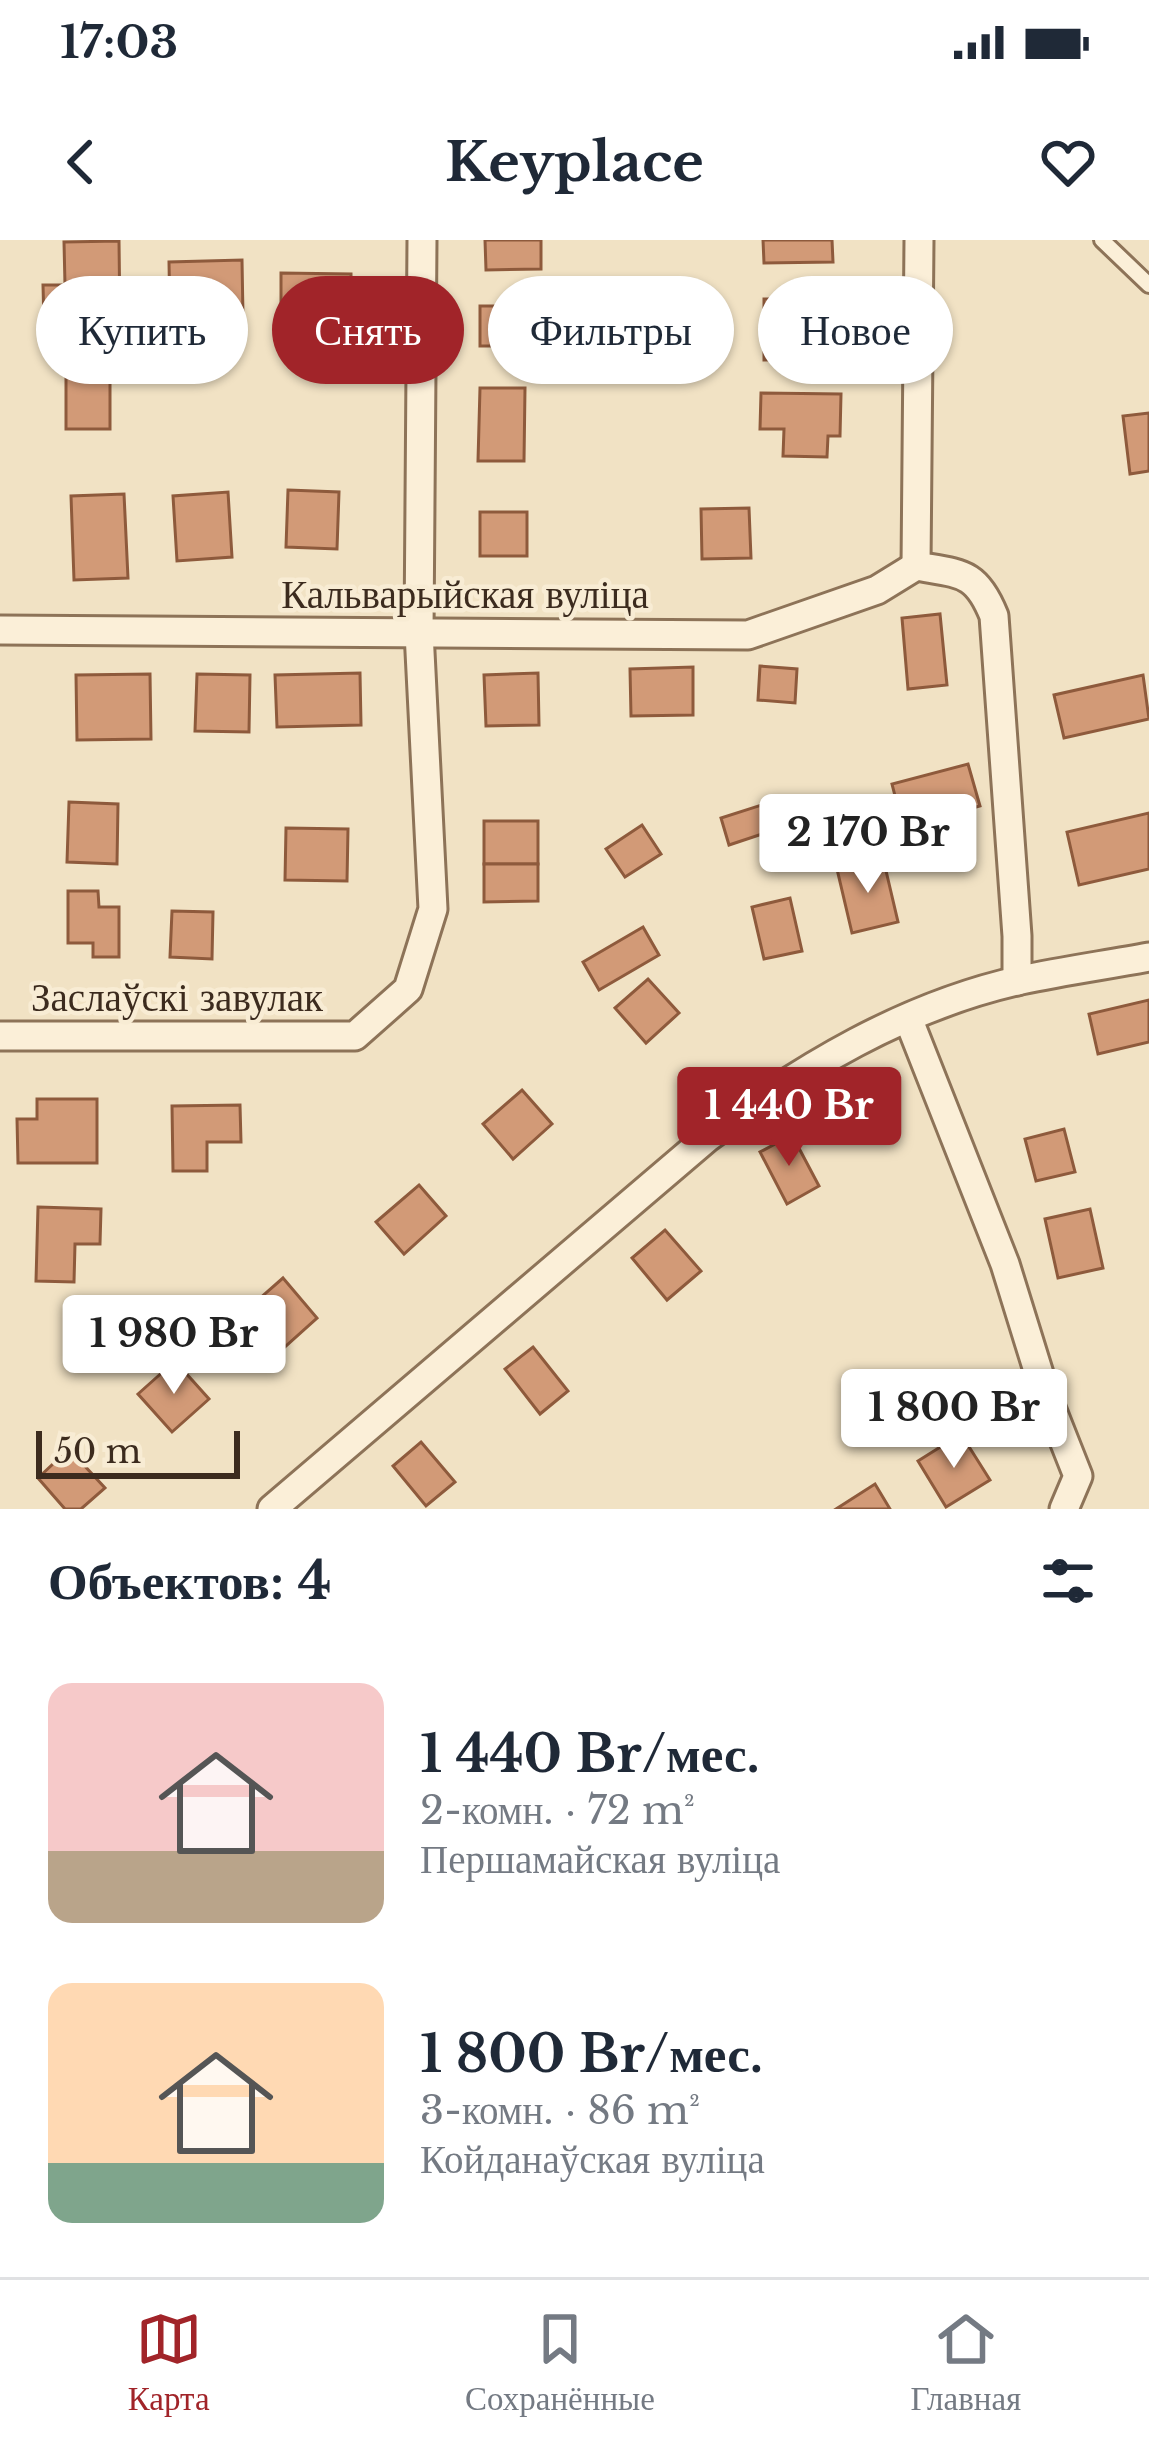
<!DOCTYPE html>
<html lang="ru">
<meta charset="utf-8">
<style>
body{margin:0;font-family:"Libre Baskerville",serif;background:#f6f6f7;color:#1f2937;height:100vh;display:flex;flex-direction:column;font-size:45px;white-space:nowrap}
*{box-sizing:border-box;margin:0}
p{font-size:39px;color:#747a83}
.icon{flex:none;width:66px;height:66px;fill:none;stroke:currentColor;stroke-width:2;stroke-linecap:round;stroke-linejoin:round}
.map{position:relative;height:1269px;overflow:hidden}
.details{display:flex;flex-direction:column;background:#fff;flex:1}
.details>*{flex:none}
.hud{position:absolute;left:36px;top:36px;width:1077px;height:108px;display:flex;gap:24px}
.scale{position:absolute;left:36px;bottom:30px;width:204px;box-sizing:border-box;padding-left:12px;border:6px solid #3c2b1e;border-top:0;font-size:33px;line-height:42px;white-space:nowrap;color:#3c2b1e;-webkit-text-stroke:9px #f8ecd4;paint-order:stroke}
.price{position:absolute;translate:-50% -102px;padding:0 27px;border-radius:12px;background:#fff;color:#222;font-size:39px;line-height:78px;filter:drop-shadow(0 3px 6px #0008)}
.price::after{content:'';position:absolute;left:50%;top:72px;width:36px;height:27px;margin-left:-18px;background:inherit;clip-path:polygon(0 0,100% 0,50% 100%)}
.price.current{background:#a12429;color:#fff}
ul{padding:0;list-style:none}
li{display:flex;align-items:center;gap:36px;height:300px;padding:0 48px}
li span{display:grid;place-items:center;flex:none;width:336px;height:240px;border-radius:24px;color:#555}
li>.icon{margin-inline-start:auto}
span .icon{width:144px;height:144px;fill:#fffc;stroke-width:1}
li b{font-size:51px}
h2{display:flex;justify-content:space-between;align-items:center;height:144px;padding:0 48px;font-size:51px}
.chip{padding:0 42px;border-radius:54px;background:#fff;box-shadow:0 3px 9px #0004;font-size:42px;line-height:108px}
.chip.current{background:#a12429;color:#fff}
.status{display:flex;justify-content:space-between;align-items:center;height:84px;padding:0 60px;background:#fff;direction:ltr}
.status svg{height:33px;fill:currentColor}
header{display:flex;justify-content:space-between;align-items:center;height:156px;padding:0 48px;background:#fff;font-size:54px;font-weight:700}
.tab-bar{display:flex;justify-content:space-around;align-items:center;height:168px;border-top:3px solid #e0e1e3;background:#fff;font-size:33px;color:#747a83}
.tab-bar a{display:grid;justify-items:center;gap:6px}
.tab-bar .current{color:#a12429}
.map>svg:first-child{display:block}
.building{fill:#d29a77;stroke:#8e5a3c;stroke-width:3}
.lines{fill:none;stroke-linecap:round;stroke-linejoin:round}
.service-casing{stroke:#8d7358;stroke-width:20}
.minor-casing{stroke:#8d7358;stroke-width:33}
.service{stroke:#fbefd8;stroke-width:14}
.minor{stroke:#fbefd8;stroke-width:27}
.labels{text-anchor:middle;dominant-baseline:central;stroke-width:9;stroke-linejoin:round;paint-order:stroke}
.street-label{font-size:39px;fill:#3c2b1e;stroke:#f8ecd4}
</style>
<div class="status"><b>17:03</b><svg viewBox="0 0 49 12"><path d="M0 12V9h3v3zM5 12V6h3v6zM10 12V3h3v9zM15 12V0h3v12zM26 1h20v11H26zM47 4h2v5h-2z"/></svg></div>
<header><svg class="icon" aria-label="back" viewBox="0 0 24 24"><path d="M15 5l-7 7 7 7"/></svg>Keyplace<svg class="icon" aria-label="heart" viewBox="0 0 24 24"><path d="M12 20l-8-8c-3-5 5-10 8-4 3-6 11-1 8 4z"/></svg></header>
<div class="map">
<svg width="1149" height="1269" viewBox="0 0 1149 1269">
<rect width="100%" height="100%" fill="#f1e2c4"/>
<g class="building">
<polygon points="485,0 541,0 541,29 486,30"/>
<polygon points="763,0 832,0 833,22 764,23"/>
<polygon points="119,1 120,82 44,83 43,45 65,45 64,2"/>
<polygon points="242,20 243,76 170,78 169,22"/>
<polygon points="281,33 351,34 351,86 281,85"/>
<polygon points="764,59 832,59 833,119 764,120"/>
<rect x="480" y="66" width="58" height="40"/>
<rect x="66" y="131" width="44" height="58"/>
<polygon points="480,148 525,148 524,221 478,221"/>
<polygon points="761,153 841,154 840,196 828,196 827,217 783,216 784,189 760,189"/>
<polygon points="1149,173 1149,231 1130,234 1123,176"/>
<polygon points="288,250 339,252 337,309 286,307"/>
<polygon points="228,252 232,317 177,321 173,256"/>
<polygon points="124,254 128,338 74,340 71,256"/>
<polygon points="749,268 751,318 702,319 701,269"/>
<rect x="480" y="272" width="47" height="44"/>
<polygon points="940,374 947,445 908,449 902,378"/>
<polygon points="760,426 797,429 795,463 758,460"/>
<polygon points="693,427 693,475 631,476 630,429"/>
<polygon points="360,433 361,485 277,487 275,435"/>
<polygon points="538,433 539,485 486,486 484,435"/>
<polygon points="150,434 151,499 77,500 76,435"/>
<polygon points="197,434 250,435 249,492 195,491"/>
<polygon points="1143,435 1149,479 1064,498 1054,455"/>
<polygon points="968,524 980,566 903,587 892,544"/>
<polygon points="69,562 118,564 117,624 67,622"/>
<polygon points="771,562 780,588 729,605 721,578"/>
<polygon points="1149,573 1149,629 1079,645 1067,592"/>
<rect x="484" y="581" width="54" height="43"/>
<polygon points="642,585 661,614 625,637 606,609"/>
<polygon points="286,588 348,589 347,641 285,640"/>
<polygon points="883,618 898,682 852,693 837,629"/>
<polygon points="484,624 538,624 538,661 484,662"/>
<polygon points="68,651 98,651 99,667 119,667 119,717 93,717 93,703 68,703"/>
<polygon points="790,658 802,711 764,719 752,667"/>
<polygon points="172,671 213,672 212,719 170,717"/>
<polygon points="643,687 659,715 599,750 583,722"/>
<polygon points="648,739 679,773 646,803 615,768"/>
<polygon points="1149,760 1149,802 1098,814 1089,774"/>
<polygon points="522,850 552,884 513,919 483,884"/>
<polygon points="37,859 97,859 97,923 18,923 17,879 37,879"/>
<polygon points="240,865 241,902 207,902 207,931 173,931 172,866"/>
<polygon points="1064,889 1075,932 1036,941 1025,899"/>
<polygon points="792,895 819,946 787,964 760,912"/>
<polygon points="419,945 446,976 404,1014 376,982"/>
<polygon points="38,967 101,969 100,1004 75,1004 74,1042 36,1041"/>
<polygon points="1090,969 1103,1028 1058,1038 1045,979"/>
<polygon points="665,990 701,1031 667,1060 632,1018"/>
<polygon points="283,1038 317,1078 278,1113 243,1073"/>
<polygon points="533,1107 568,1151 540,1174 505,1129"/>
<polygon points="175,1121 209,1159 172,1192 138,1154"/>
<polygon points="961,1194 990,1240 946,1267 918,1221"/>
<polygon points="421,1202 455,1242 426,1266 393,1226"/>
<polygon points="69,1209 105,1248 81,1269 65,1269 38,1238"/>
<polygon points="875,1244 890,1269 836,1269"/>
</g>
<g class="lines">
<defs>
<polyline id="service" points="1102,0 1149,45"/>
<g id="minor">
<path d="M 916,326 C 961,334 976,331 994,376 L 1017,696 L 1017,741"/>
<polyline points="916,326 919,0"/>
<polyline points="0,390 748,395 877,350 916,326"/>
<polyline points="908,778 1005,1024 1044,1150 1078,1236 1064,1269"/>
<polyline points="0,796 355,796 408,749 433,669 419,392 422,0"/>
<path d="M 272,1269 L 707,898 C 802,828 904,766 1021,740 C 1063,731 1106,725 1149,717"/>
</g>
</defs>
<use href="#service" class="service-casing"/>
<use href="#minor" class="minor-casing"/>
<use href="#service" class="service"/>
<use href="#minor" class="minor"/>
</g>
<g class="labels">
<g class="street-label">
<text x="465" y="354">Кальварыйская вуліца</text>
<text x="177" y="757">Заслаўскі завулак</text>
</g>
</g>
</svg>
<div class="scale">50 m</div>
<b class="price" style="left:868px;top:656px">2 170 Br</b>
<b class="price current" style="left:789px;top:929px">1 440 Br</b>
<b class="price" style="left:174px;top:1157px">1 980 Br</b>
<b class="price" style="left:954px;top:1231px">1 800 Br</b>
<div class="hud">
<a class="chip">Купить</a>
<a class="chip current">Снять</a>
<a class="chip">Фильтры</a>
<a class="chip">Новое</a>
</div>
</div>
<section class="details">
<h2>Объектов: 4<svg class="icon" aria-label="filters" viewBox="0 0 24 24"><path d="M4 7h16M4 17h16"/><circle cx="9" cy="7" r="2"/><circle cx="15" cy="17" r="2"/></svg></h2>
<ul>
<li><span style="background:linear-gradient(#f6c9c9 70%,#b9a48a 0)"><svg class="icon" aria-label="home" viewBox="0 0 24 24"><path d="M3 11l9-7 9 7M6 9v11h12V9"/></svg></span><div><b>1 440 Br/мес.</b><p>2-комн. · 72 m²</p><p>Першамайская вуліца</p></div></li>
<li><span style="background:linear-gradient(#ffd9b3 75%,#7fa58c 0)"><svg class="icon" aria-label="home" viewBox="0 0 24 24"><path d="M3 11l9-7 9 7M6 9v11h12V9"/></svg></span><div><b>1 800 Br/мес.</b><p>3-комн. · 86 m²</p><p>Койданаўская вуліца</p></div></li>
</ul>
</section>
<nav class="tab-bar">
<a class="current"><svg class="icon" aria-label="map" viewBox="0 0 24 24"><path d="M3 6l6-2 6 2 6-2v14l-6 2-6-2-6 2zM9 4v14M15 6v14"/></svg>Карта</a>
<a><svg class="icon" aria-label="saved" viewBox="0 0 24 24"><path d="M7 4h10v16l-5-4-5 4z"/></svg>Сохранённые</a>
<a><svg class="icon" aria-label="home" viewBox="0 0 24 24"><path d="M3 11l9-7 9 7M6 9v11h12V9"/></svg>Главная</a>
</nav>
